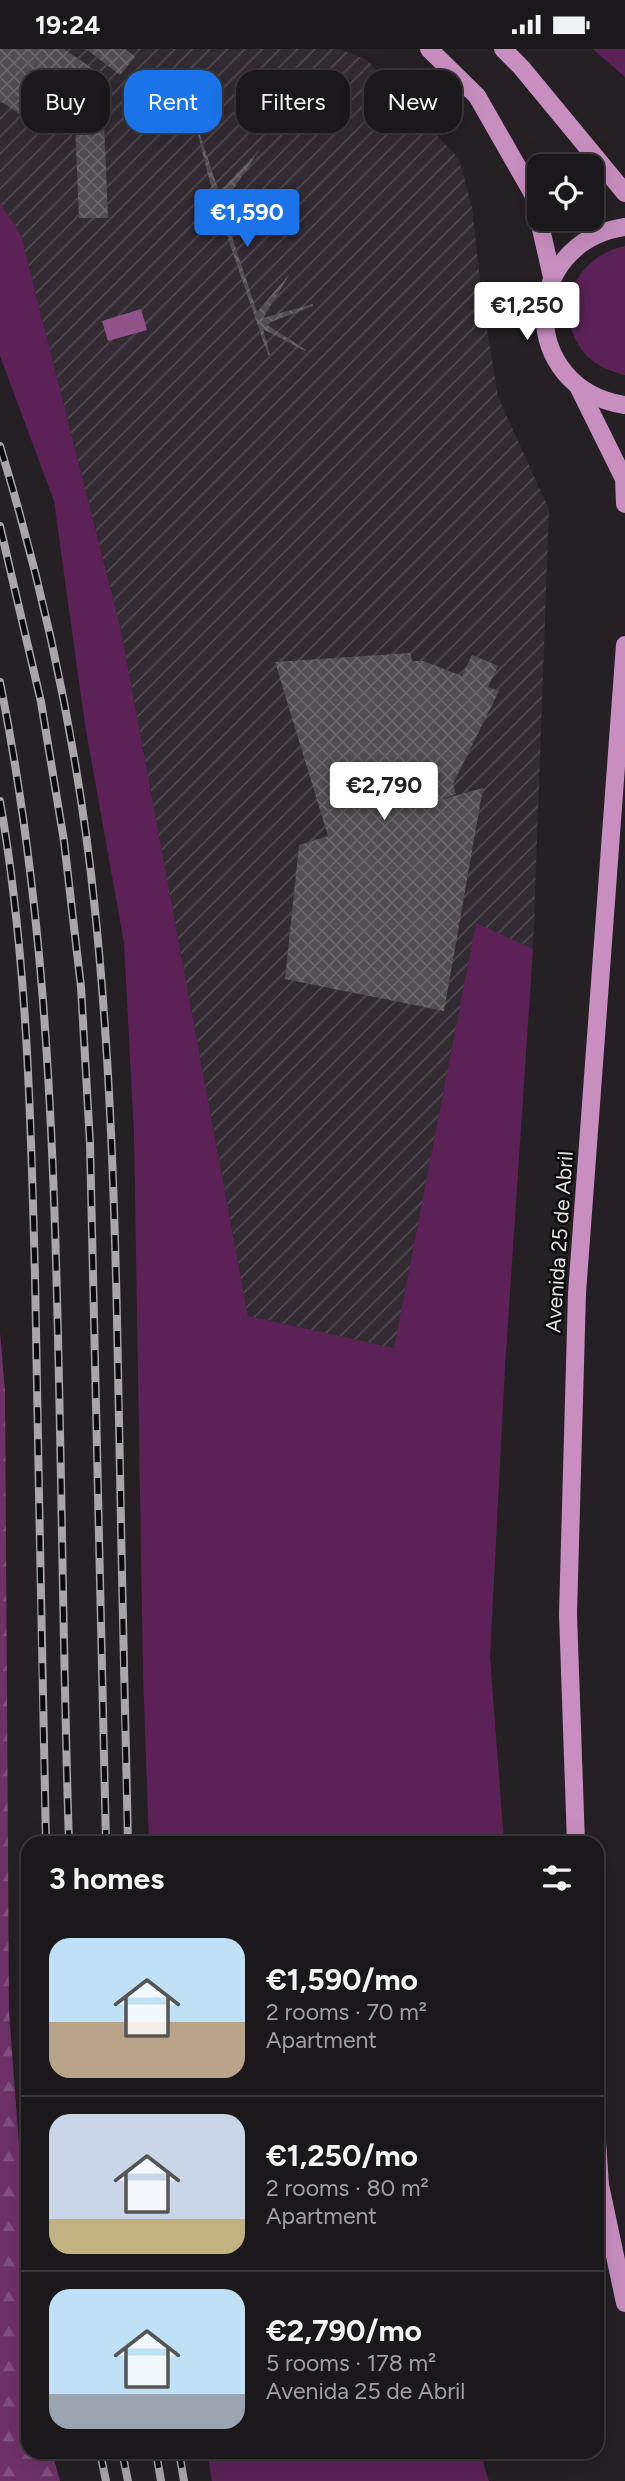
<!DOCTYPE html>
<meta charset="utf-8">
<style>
body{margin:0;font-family:Figtree,sans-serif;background:#242124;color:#f1f3f6;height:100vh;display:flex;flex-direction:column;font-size:26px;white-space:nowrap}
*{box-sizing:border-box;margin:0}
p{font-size:23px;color:#a0a0a3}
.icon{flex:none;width:38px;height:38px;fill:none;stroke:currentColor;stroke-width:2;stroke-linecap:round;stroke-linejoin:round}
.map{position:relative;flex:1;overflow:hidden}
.side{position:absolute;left:21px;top:1787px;width:583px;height:623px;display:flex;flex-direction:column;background:#1b181b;border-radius:21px;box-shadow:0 7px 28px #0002,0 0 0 2px #39373a}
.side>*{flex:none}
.banner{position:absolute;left:21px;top:21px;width:584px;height:63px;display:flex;gap:14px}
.fabs{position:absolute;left:527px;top:105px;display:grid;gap:14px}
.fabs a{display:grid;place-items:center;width:77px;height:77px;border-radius:14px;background:#1b181b;box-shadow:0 7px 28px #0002,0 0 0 2px #39373a;font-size:35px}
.price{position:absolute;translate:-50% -60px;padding:0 16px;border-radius:7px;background:#fff;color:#222;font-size:23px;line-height:46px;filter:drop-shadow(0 2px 4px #0008)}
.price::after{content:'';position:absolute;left:50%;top:42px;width:21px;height:16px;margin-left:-10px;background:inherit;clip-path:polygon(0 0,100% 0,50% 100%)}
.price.current{background:#1a73e8;color:#fff}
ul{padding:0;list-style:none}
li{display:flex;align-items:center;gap:21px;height:175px;padding:0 28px}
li+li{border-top:2px solid #39373a}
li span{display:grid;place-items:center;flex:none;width:196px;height:140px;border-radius:21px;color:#555}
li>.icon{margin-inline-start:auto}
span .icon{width:84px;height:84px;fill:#fffc;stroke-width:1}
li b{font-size:30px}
h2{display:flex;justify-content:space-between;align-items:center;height:84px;padding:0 28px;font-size:30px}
.chip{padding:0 24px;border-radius:21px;background:#1b181b;box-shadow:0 7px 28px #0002,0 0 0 2px #39373a;font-size:24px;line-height:63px}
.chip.current{background:#1a73e8;color:#fff}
.status{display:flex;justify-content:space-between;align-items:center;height:49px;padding:0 35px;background:#1b181b;direction:ltr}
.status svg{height:19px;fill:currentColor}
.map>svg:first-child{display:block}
.industrial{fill:url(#industrial-furrows)}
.green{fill:#5c2257}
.forest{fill:url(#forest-firs)}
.water{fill:#92538b}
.building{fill:url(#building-cross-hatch)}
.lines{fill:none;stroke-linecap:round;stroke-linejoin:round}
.major{stroke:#c88ec0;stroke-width:18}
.rail-casing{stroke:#a9a5a8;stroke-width:8}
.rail{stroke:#0c0b0c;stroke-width:5;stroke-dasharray:16;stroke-linecap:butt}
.labels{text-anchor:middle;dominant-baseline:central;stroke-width:5;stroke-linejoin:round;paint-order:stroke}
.street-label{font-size:21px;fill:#e6e3e5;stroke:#0c0b0c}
</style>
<div class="status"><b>19:24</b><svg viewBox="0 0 49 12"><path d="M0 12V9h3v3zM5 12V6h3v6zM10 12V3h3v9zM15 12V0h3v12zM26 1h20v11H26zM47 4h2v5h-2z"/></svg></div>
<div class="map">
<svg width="625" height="2432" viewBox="0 0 625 2432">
<defs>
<pattern id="industrial-furrows" width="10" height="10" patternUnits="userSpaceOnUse" patternTransform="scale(1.75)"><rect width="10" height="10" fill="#332b32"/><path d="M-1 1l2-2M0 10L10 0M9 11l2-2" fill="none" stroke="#514a50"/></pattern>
<pattern id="forest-firs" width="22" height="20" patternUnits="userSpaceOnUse" patternTransform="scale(1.75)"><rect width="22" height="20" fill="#6e3269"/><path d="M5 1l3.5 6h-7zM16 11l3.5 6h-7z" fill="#83507e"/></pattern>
<pattern id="building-cross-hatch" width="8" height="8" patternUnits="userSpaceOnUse" patternTransform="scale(1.75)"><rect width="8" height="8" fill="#524d51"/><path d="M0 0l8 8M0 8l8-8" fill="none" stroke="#6b666a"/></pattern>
</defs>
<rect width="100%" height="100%" fill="#242024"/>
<polygon class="industrial" points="0,0 340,0 367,11 459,110 472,158 482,249 498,348 549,460 533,900 476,875 394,1300 248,1267 121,581 21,186 0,154"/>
<g class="green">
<polygon points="593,0 625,0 625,28"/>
<polygon points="0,154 21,186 121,581 248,1267 394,1299 476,874 533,900 505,1318 490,1608 504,1794 149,1794 143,1624 134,1085 124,894 85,676 54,452 0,307"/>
<path d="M 625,197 L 625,326 L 624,326 C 610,322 596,317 586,306 C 550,265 574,207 625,197 Z"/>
<polygon points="207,2403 480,2403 489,2432 212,2432"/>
</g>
<polygon class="forest" points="0,1284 5,1342 9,1963 28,2215 28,2403 52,2403 60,2432 0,2432"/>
<polygon class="water" points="141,260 147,281 108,292 102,272"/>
<g class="building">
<polygon points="0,0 64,0 102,26 108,169 79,169 75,76 55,62 47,73 26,58 21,66 0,52"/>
<polygon points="86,0 125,0 135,8 120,26"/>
<polygon points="198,86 200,86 219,143 260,100 229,147 273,147 273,149 221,155 257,263 291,223 263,269 313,255 313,257 266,275 306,301 305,302 263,280 270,306 268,306 214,149"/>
<polygon points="410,604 412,612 423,612 462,627 472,606 498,617 488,638 499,642 453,735 456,745 440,751 483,739 444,962 285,930 299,796 328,787 275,613"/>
</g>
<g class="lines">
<g class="major">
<polyline points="429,0 477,47 533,145 552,228"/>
<polyline points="503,0 521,18 625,144"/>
<path d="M 625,178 C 518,194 518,340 625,356"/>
<polyline points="579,339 624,430 625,455"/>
<polyline points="576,1794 568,1565 577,1244 625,596"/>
<polyline points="597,2093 600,2136 625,2254"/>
</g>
<defs>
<g id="rail">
<path d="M 0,397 C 46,548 79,704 95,861 C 109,997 114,1134 117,1270 C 121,1445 123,1619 128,1794"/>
<polyline points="0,477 41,653 64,792 81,938 90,1094 106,1794"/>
<path d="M 0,633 C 41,837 52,1042 57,1249 C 62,1431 63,1612 69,1794"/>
<path d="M 0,752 C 27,906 31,1070 35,1227 C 39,1416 41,1605 46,1794"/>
<polyline points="100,2403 106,2432"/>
<polyline points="122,2403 128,2432"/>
<polyline points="156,2403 161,2432"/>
<polyline points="179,2403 184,2432"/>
</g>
</defs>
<use href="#rail" class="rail-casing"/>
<use href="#rail" class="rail"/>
</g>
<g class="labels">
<g class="street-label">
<text transform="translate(559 1193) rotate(-86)">Avenida 25 de Abril</text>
</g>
</g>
</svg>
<div class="fabs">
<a><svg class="icon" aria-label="locate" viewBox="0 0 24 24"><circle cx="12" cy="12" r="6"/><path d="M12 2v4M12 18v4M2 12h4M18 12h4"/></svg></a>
</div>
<b class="price current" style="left:247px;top:200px">€1,590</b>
<b class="price" style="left:527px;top:293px">€1,250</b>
<b class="price" style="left:384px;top:773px">€2,790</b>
<div class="banner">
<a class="chip">Buy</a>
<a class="chip current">Rent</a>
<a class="chip">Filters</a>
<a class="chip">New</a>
</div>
<section class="side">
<h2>3 homes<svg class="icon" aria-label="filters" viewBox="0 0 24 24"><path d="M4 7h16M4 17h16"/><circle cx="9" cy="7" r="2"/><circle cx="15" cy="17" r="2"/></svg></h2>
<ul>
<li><span style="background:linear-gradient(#bfe0f5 60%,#b9a48a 0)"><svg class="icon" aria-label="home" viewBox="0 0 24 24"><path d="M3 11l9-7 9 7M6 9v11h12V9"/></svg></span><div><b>€1,590/mo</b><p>2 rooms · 70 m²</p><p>Apartment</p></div></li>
<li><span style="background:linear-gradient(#c9d6e8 75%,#c2b280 0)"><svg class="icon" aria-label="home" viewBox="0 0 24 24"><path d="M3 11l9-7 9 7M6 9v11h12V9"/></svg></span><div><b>€1,250/mo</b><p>2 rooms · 80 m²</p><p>Apartment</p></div></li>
<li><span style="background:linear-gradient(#bfe0f5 75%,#9aa5b1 0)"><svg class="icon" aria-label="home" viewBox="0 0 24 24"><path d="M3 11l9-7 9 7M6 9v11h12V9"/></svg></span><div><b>€2,790/mo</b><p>5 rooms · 178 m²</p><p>Avenida 25 de Abril</p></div></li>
</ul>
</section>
</div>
